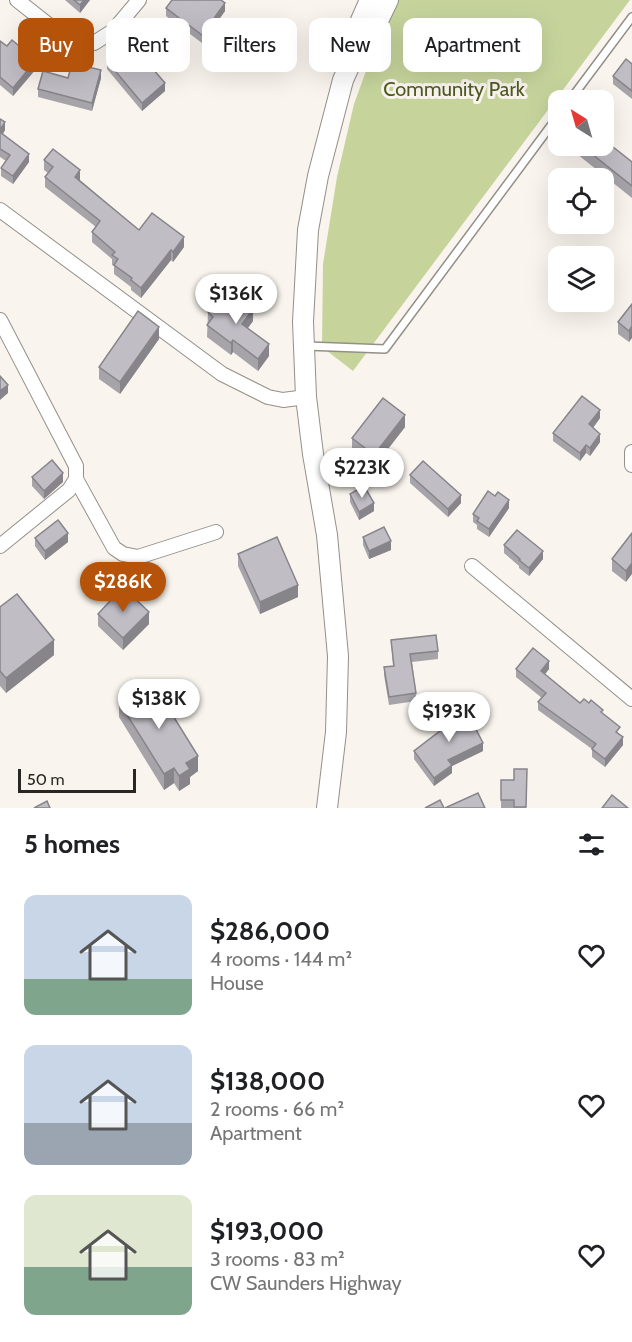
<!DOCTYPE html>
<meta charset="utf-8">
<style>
body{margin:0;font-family:Cabin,sans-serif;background:#f6f6f6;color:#202124;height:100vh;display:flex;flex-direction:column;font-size:22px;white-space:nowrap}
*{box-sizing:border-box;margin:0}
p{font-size:20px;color:#757577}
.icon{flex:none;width:33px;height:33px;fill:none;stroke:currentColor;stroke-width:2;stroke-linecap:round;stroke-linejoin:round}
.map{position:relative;height:808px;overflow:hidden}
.drawer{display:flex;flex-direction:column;background:#fff;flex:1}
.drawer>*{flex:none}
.hud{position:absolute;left:18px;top:18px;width:597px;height:54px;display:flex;gap:12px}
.needle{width:39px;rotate:323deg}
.tools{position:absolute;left:548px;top:90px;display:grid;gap:12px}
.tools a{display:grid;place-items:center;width:66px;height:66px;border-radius:12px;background:#fff;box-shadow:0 6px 24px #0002;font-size:30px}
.scale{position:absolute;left:18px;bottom:15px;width:118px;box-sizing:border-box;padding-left:6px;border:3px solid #292724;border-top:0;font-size:16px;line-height:21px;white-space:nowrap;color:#292724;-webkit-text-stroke:4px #f9f4ed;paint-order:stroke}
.price{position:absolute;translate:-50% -51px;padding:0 14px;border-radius:21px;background:#fff;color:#222;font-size:20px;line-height:39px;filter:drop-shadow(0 2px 3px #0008)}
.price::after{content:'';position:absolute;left:50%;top:36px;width:18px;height:14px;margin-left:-9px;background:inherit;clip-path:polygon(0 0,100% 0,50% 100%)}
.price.on{background:#b45309;color:#fff}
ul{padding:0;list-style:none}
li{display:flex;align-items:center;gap:18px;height:150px;padding:0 24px}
li span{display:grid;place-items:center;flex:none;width:168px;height:120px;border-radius:12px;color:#555}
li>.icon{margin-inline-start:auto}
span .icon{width:72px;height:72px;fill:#fffc;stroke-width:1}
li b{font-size:26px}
h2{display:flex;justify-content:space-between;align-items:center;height:72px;padding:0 24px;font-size:26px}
.chip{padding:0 21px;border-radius:12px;background:#fff;box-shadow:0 6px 24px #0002;font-size:21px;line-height:54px}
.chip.on{background:#b45309;color:#fff}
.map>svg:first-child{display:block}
.green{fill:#c6d49c}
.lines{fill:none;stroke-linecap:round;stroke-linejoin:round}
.service-casing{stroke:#948f89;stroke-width:10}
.minor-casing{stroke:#948f89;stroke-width:16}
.secondary-casing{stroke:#948f89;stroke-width:22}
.service{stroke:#fff;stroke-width:7}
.minor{stroke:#fff;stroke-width:14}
.secondary{stroke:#fff;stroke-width:20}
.wall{fill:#a6a3a9}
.shaded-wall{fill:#87848a}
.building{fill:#c1bdc5;stroke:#87848a;stroke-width:1.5}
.labels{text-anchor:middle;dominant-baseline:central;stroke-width:6;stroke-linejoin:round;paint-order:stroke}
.park-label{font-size:20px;fill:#4e5a21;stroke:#f9f4ed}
</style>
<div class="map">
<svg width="632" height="808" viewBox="0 0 632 808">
<rect width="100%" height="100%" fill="#f9f4ed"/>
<polygon class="green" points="398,0 630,0 353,371 322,347 323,264 337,177 354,104 377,41"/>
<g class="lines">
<defs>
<g id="service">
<polyline points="570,100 632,17"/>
<polyline points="307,346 385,349 558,116"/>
</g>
<g id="minor">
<polyline points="17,0 64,37 94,43 113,31 139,0"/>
<polyline points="0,210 222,374 268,397 283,400 306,397"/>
<polyline points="0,320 76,466 76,479 69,490 0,546"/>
<polyline points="632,452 632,465"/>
<polyline points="76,479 114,548 123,554 138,557 216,532"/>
<polyline points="472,566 632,699"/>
</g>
<g id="secondary">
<polyline points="360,42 359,25 370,0"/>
<polyline points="327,808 336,732 338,656 327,535 313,454 306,397 303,322 308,230 318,176 343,80 360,42 373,31 388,0"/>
</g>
</defs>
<use href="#service" class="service-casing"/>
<use href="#minor" class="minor-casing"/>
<use href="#secondary" class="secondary-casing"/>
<use href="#service" class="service"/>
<use href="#minor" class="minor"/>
<use href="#secondary" class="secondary"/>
</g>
<g class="wall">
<polygon points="65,0 90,0 80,13"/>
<polygon points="166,8 225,11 202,43 166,16"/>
<polygon points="0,41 36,69 13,96 0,85"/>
<polygon points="107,61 140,66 165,91 142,111 107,69"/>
<polygon points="632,64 632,99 613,84 613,76"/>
<polygon points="68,78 101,78 92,111 38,97 38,89"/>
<polygon points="0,119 5,130 3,134 29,162 13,184 1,176 1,168 6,161 0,157"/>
<polygon points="567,146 603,146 632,162 632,198"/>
<polygon points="44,160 80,180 139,230 184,247 173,262 171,260 141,298 131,290 131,287 114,274 114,266 112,265 112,259 92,242 92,232 96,227 45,187 45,177 48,173 44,170"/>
<polygon points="632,304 629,342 618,334 618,322"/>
<polygon points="208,312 253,321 248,328 269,356 258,371 233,352 231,355 207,337"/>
<polygon points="159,339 120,394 99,379 99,367"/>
<polygon points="600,418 593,428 600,442 590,456 586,453 580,461 553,441 553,433"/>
<polygon points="405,427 374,467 352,450 352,438"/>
<polygon points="410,475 461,503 448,517 410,483"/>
<polygon points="32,477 63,482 44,499 32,486"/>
<polygon points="350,494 374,511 359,520 350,502"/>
<polygon points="509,508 489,537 477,529 477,525 473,522 473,514"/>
<polygon points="632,533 626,582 612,571 612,559"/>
<polygon points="363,537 391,550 369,559 363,545"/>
<polygon points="35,538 68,542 45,560 35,546"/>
<polygon points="504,545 543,559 529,576 519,568 519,566 504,553"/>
<polygon points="238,554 298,597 260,614 238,566"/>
<polygon points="0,607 54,655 6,693 0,686"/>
<polygon points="98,614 149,624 123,650 98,626"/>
<polygon points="391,640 438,651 438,659 412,662 416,693 416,701 389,705 384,675 384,667 393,666"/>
<polygon points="516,669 549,669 545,674 580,703 603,714 620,735 623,745 605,767 592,757 592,749 538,710 538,702 542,698 516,677"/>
<polygon points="119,702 198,771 190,777 190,784 179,791 174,783 164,790 119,717"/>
<polygon points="441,721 483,751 452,766 452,773 434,786 414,759 414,751 442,730"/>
<polygon points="527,769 526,808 501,808 501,780 514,780"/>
</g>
<g class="shaded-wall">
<polygon points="84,0 90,0 80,13 80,5"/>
<polygon points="225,3 225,11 202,43 202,35"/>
<polygon points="36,60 36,69 13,96 13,88"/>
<polygon points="101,70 101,78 92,111 92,103"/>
<polygon points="165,83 165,91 142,111 142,103"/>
<polygon points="5,122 5,130 0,139 0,130"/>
<polygon points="29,154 29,162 13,184 13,176"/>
<polygon points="80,170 80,180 75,187 75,177"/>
<polygon points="184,237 184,247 173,262 173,252"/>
<polygon points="171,250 171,260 141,298 141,288"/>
<polygon points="253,309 253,321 242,336 242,324"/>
<polygon points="632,326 632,338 629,342 629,331"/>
<polygon points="159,327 159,339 120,394 120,382"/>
<polygon points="233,340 233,352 231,355 231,343"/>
<polygon points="269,344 269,356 258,371 258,359"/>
<polygon points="8,385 8,393 0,400 0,391"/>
<polygon points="600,410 600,418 589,433 589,424"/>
<polygon points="405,415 405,427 374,467 374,455"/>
<polygon points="600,434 600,442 590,456 590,448"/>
<polygon points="586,445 586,453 580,461 580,453"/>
<polygon points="63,473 63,482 44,499 44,491"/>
<polygon points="461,495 461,503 448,517 448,509"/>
<polygon points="509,500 509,508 489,537 489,529"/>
<polygon points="374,503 374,511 359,520 359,512"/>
<polygon points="68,533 68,542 45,560 45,551"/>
<polygon points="391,541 391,550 369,559 369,551"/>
<polygon points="543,551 543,559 529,576 529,568"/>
<polygon points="632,563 632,574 626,582 626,571"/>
<polygon points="298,585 298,597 260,614 260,602"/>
<polygon points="149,612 149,624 123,650 123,638"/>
<polygon points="54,640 54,655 6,693 6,678"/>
<polygon points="549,661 549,669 541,679 541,671"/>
<polygon points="623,737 623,745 605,767 605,759"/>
<polygon points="483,743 483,751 452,766 452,773 434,786 434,778 448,760"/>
<polygon points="198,756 198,771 190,777 190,784 179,791 179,776 186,763"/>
<polygon points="174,768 174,783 164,790 164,774"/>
</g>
<g class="building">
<polygon points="74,0 84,0 80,5"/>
<polygon points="172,0 221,0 225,3 202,35 166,8"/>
<polygon points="12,40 36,60 13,88 0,77 0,41 7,46"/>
<polygon points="124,47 140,66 146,61 165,83 142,103 107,61"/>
<polygon points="626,59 632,64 632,91 613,76"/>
<polygon points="72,63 101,70 92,103 38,89 43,71 68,78"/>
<polygon points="0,119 5,122 0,130"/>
<polygon points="0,132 29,154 13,176 1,168 10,155 0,149"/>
<polygon points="603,139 632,162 632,186 582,146 603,146"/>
<polygon points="53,149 80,170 75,177 139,230 152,213 184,237 173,252 171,250 141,288 131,280 132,278 114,265 118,259 112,255 115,252 92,232 100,221 45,177 53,167 44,160"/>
<polygon points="232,293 253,309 242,324 269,344 258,359 233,340 231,343 207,325 213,317 208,312 218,298 224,302"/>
<polygon points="632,304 632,326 629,331 618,322"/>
<polygon points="138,311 159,327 120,382 99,367"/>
<polygon points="0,376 8,385 0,391"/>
<polygon points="582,396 600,410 589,424 600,434 590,448 586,445 580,453 553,433"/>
<polygon points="383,398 405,415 374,455 352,438"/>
<polygon points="52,460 63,473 44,491 32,477"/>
<polygon points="423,461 461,495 448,509 410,475"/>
<polygon points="364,486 374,503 359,512 350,494"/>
<polygon points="488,491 495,496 498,492 509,500 489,529 477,521 479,518 473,514"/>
<polygon points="58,520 68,533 45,551 35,538"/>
<polygon points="384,527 391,541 369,551 363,537"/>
<polygon points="517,530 543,551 529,568 519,560 520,559 504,545"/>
<polygon points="632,533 632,563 626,571 612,559"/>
<polygon points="277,537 298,585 260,602 238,554"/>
<polygon points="123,587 149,612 123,638 98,614"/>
<polygon points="17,594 54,640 6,678 0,671 0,607"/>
<polygon points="436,635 438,651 410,654 416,693 389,697 384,667 394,666 391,640"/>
<polygon points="533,648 549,661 541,671 580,703 584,699 589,703 591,700 603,710 601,712 620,727 616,732 623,737 605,759 592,749 596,744 592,741 538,702 546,693 516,669"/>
<polygon points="152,682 198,756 186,763 190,769 179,776 174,768 164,774 119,702"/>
<polygon points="465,708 483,743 448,760 452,765 434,778 414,751 445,727 441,721"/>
<polygon points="514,769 527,769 526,807 514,807 514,800 501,800 501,780 514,780"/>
<polygon points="478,793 485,808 445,808"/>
<polygon points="612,795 628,808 602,808"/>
<polygon points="440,800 444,808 425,808"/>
<polygon points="47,801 50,808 34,808"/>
</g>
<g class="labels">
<g class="park-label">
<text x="454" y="89">Community Park</text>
</g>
</g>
</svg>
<div class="tools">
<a><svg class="needle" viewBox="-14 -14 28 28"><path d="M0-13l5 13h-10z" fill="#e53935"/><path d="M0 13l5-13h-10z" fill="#757577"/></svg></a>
<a><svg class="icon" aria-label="locate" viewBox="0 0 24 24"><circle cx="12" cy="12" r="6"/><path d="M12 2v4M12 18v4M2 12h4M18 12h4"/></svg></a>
<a><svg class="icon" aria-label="layers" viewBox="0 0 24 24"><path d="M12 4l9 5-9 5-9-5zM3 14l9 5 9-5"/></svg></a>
</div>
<div class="scale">50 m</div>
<b class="price" style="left:236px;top:325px">$136K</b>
<b class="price" style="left:362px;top:499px">$223K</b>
<b class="price on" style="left:123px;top:613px">$286K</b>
<b class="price" style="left:159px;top:730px">$138K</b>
<b class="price" style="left:449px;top:743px">$193K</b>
<div class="hud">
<a class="chip on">Buy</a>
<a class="chip">Rent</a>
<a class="chip">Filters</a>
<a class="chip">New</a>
<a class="chip">Apartment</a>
</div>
</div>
<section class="drawer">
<h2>5 homes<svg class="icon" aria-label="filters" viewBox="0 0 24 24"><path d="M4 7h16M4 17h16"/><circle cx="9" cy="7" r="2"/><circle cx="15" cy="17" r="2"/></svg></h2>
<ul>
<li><span style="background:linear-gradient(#c9d6e8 70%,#7fa58c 0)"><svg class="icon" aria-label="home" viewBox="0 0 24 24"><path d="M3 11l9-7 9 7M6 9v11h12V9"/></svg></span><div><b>$286,000</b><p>4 rooms · 144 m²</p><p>House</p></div><svg class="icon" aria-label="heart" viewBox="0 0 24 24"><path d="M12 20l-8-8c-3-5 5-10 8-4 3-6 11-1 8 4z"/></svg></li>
<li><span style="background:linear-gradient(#c9d6e8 65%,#9aa5b1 0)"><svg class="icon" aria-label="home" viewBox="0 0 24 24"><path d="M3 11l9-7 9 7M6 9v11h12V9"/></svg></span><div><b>$138,000</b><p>2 rooms · 66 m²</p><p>Apartment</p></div><svg class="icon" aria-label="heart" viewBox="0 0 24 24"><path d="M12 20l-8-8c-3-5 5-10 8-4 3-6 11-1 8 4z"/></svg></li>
<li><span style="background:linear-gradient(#dfe7d0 60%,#7fa58c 0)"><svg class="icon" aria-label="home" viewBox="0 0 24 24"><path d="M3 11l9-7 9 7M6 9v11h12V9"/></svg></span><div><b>$193,000</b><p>3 rooms · 83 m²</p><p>CW Saunders Highway</p></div><svg class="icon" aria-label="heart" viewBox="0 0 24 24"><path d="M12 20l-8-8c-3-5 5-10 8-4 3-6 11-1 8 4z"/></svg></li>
</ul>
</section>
